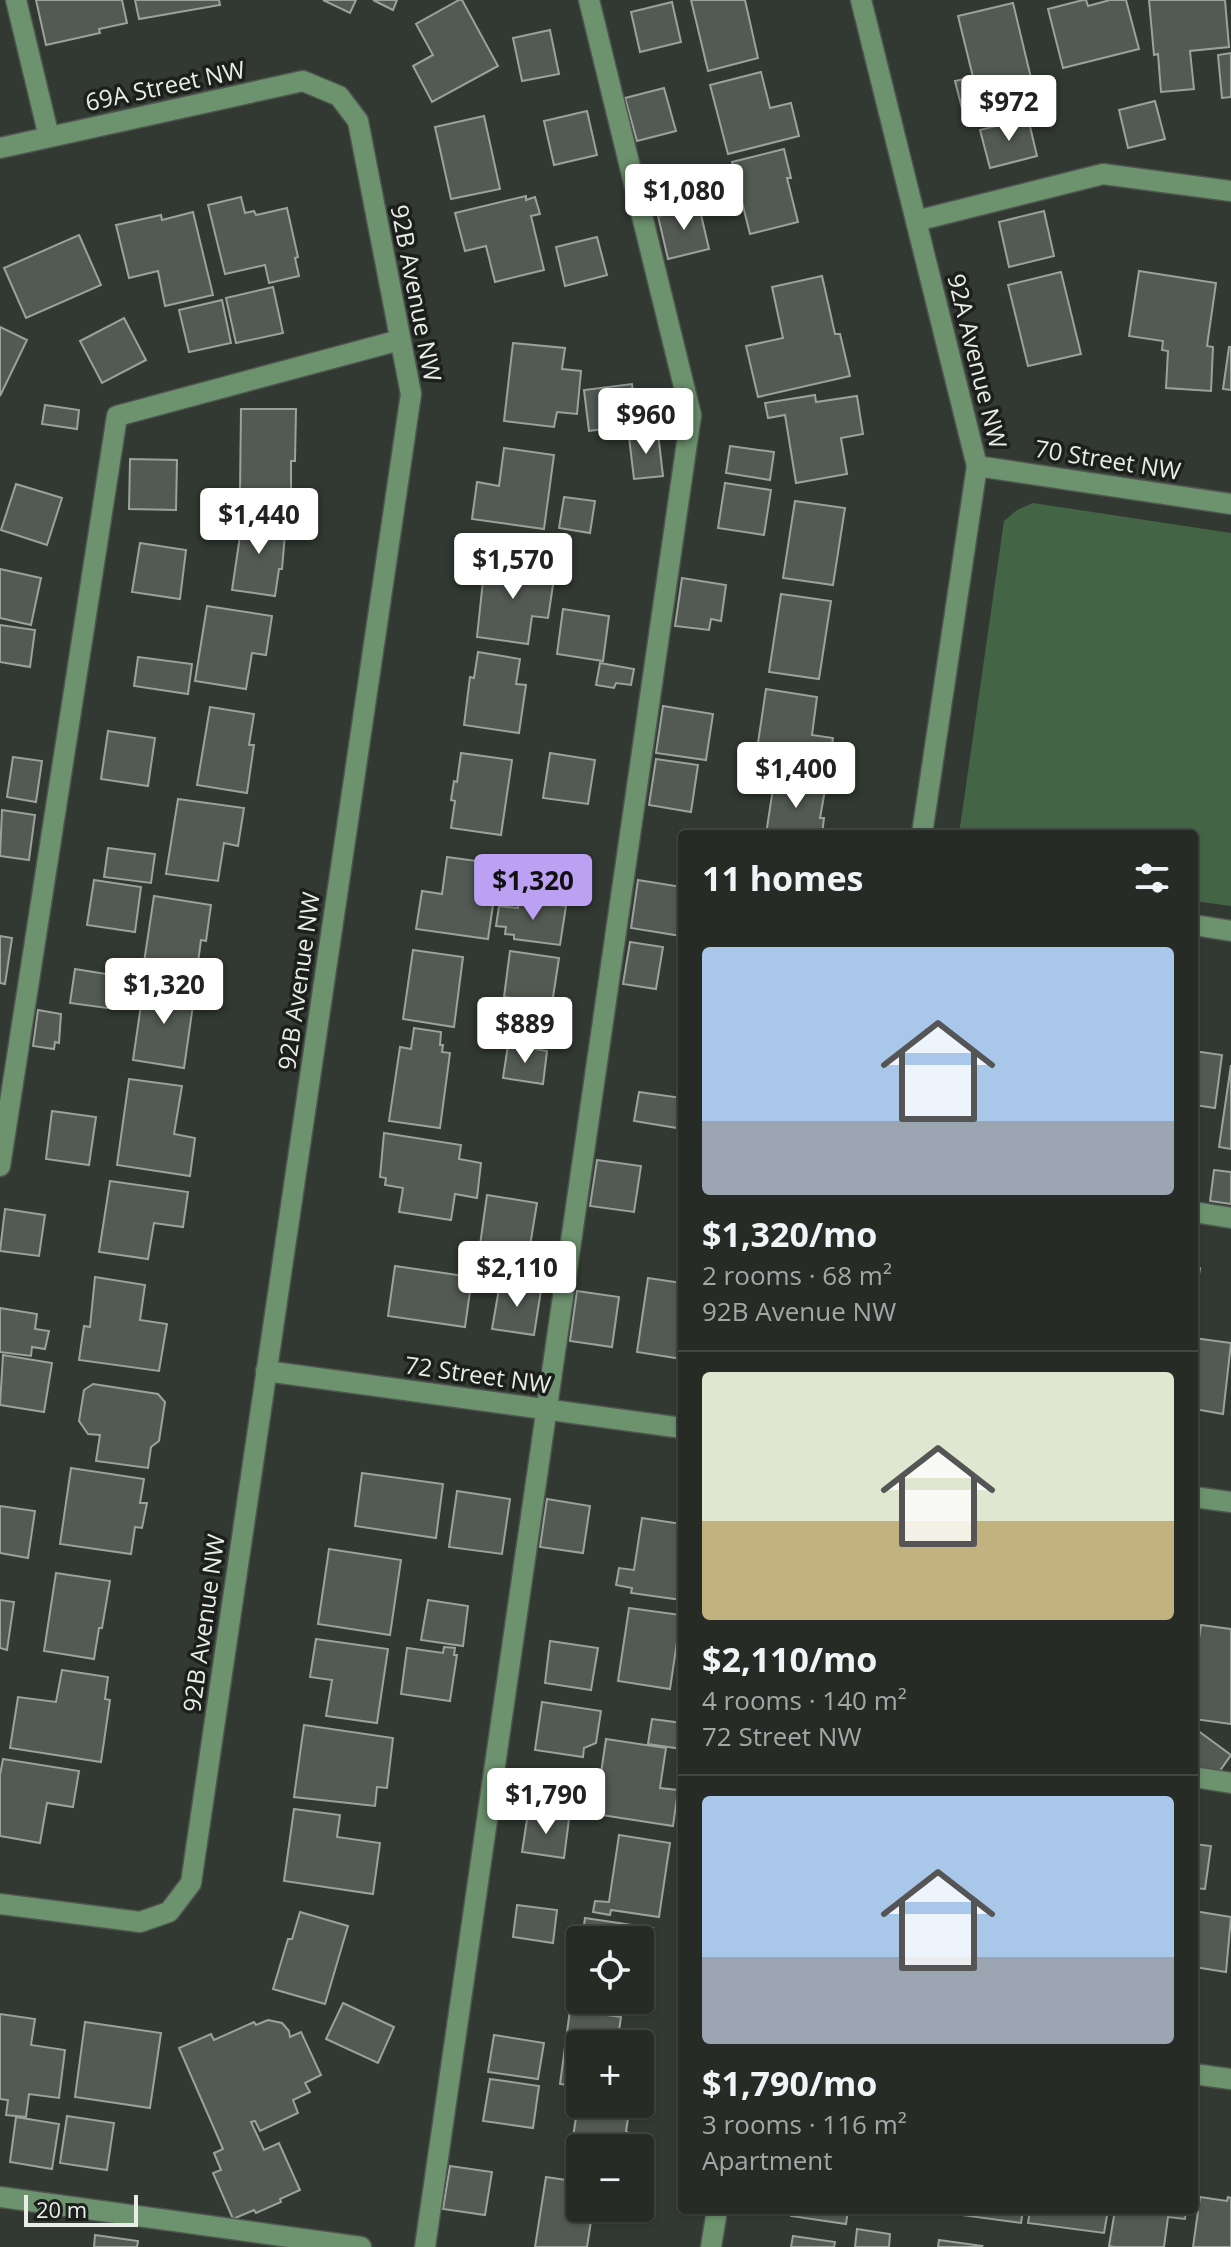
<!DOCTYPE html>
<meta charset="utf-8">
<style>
body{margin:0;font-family:"Open Sans",sans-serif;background:#2e332e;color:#f1f3f6;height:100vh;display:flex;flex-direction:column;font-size:30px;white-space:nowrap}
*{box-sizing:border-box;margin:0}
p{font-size:26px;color:#a4a7a7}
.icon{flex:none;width:44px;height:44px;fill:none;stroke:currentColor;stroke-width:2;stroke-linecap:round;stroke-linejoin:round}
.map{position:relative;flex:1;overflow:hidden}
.side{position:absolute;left:678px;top:830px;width:520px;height:1384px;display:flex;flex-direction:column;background:#262b26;border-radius:8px;box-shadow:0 2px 6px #0004,0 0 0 2px #424743}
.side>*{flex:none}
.buttons{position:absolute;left:566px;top:1926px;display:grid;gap:16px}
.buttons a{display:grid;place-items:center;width:88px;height:88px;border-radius:8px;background:#262b26;box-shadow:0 2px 6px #0004,0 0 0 2px #424743;font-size:40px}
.scale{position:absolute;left:24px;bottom:20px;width:114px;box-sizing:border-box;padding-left:8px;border:4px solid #e8ede8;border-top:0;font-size:22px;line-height:28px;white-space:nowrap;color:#e8ede8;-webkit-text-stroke:6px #1c1f1c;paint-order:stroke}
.price{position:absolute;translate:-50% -68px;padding:0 18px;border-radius:8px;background:#fff;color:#222;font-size:26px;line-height:52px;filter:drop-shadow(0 2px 4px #0008)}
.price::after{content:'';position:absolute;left:50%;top:48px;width:24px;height:18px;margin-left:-12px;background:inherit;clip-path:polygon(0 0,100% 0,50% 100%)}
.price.active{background:#bca0f2;color:#111}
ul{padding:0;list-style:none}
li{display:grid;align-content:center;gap:16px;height:424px;padding:0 24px}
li+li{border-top:2px solid #424743}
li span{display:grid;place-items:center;height:248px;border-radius:8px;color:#555}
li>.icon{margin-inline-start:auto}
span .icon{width:144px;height:144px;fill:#fffc;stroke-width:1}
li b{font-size:34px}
h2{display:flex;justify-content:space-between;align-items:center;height:96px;padding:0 24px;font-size:34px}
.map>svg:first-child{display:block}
.green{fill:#436545}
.building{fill:#535a53;stroke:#9ba29b;stroke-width:2}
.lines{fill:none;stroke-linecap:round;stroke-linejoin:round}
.minor-casing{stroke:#4f564f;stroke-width:23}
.minor{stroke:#6c926e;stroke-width:20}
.labels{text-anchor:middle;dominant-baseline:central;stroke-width:7;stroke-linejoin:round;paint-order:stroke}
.street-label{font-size:24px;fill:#e8ede8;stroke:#1c1f1c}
</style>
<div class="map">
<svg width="1231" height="2247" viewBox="0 0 1231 2247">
<rect width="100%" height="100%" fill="#323932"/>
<polygon class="green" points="1033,503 1231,533 1231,906 1194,901 1194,834 959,834 1004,521 1017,510"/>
<g class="building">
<polygon points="36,0 122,0 127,23 99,29 100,33 46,45"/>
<polygon points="135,0 219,0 220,5 139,19"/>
<polygon points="323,0 356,0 350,13"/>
<polygon points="373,0 397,0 393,10"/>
<polygon points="459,0 462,0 498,66 432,102 413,66 433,55 416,24"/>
<polygon points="691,0 745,0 758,58 708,71"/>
<polygon points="1083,0 1086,0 1088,6 1110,0 1126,0 1139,49 1063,68 1048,9"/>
<polygon points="1149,0 1225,0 1229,47 1190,51 1194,89 1161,92 1158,54 1154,55"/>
<polygon points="672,2 681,42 640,52 631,12"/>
<polygon points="1013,3 1037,103 965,120 955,81 973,77 958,16"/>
<polygon points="550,30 559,74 522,81 513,38"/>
<polygon points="1231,53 1231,97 1222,98 1218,55"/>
<polygon points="761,72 770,108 791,103 799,136 728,154 710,85"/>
<polygon points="664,88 676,131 637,141 625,98"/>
<polygon points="1155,101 1165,139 1128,148 1119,110"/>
<polygon points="587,111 597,155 554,165 544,121"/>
<polygon points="484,116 500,189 451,199 435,127"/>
<polygon points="1028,118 1037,156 990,168 980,130"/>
<polygon points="784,149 791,178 787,178 798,222 750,234 732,162"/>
<polygon points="526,196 526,200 535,197 540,214 531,216 544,270 495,282 486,246 465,251 455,213"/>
<polygon points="241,197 245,213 254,211 256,215 287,208 298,257 295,258 299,276 269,283 265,265 225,274 208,205"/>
<polygon points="699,206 709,249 668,259 658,216"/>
<polygon points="1044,211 1054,256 1009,267 999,222"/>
<polygon points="193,212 213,295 165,306 158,271 129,278 116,225 161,215 162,220"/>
<polygon points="79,235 101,285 26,318 4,268"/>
<polygon points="597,237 607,275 565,286 556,247"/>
<polygon points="1139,271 1216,283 1207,346 1213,347 1211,391 1166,388 1168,351 1162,350 1163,341 1129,336"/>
<polygon points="1061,272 1081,354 1028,366 1008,285"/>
<polygon points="822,276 835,334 840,334 850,376 758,397 746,346 783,338 772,287"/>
<polygon points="273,287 283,333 236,343 226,298"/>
<polygon points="222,300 231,343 189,352 179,310"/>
<polygon points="124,318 146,360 102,383 80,341"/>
<polygon points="0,327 27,340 0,396"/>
<polygon points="513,343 565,348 562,369 581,371 577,414 557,412 554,427 504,421"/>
<polygon points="1229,347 1231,347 1231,390 1223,389"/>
<polygon points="632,384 637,425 589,431 584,390"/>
<polygon points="815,395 816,402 857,396 863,434 841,438 847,474 796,483 785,415 768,418 765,403"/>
<polygon points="45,405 79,410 77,429 42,424"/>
<polygon points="241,409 296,409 295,461 291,461 291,491 240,491"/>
<polygon points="658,433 663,476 634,479 629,437"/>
<polygon points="730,446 774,452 770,480 726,473"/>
<polygon points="504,448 554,455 544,529 472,519 477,482 499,486"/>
<polygon points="130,459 177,460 176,510 129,509"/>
<polygon points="725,483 771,490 764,535 718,528"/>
<polygon points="16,484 62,498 47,545 1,530"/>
<polygon points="564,497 595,501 590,533 559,528"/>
<polygon points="795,501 845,508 833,585 783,578"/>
<polygon points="243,516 286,522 282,569 279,569 275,596 232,590"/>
<polygon points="140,543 186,550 180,599 132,592"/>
<polygon points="485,562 555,572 548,618 532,616 528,644 477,637"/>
<polygon points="0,569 41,578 31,625 0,618"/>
<polygon points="682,578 726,585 721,621 711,619 709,630 675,626"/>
<polygon points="781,594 831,601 819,679 769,672"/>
<polygon points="207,606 272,616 266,655 252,653 246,689 195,681"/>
<polygon points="563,609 609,616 603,661 557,654"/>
<polygon points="0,625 35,630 30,667 0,662"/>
<polygon points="478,652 520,659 516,684 526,685 519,733 464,725 470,677 474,678"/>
<polygon points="138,657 192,664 188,694 134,686"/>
<polygon points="600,663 634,669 631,685 616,683 614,688 596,685"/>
<polygon points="766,689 817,697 812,735 833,738 827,775 755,763"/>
<polygon points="663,706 713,714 706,760 656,753"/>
<polygon points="210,707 254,714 249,745 254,745 247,793 197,785"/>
<polygon points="108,731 155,738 148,786 101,779"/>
<polygon points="461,753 512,760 501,835 451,828 455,801 451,800 454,781 457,782"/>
<polygon points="550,753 595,760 588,804 543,798"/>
<polygon points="13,757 42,761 36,802 7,797"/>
<polygon points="656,759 698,765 691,812 649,805"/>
<polygon points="774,782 825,790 820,818 824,818 822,834 766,834"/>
<polygon points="178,799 244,808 238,846 224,843 218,881 166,874"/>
<polygon points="2,810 35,815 29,860 0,856"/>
<polygon points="108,848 155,854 151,883 104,877"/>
<polygon points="447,857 499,864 488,939 416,929 422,891 442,894"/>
<polygon points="94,880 141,887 135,932 87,925"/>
<polygon points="638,880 682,887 681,936 631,928"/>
<polygon points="154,896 211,905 206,941 201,940 196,977 143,969"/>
<polygon points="518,900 566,906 560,945 514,939 514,935 505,934 506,927 496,926 499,906 518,908"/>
<polygon points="0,936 12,938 5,984 0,983"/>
<polygon points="630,942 663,947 656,989 623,984"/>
<polygon points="413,950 463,957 454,1027 403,1019"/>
<polygon points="510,951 559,958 552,1004 504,997"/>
<polygon points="75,969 119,976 114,1009 70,1003"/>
<polygon points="144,984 195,991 184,1068 133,1060"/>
<polygon points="38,1010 61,1014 59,1043 55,1042 54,1049 33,1046"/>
<polygon points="414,1028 441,1032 440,1045 443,1045 442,1052 450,1053 440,1128 389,1121 400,1047 411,1049"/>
<polygon points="508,1045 547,1051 543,1084 503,1078"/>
<polygon points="1194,1051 1222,1055 1215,1108 1194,1105"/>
<polygon points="1231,1065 1231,1149 1219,1147"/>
<polygon points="129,1079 182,1086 174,1134 195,1138 190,1176 117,1165"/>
<polygon points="639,1092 682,1098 677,1128 634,1121"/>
<polygon points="52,1111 96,1117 89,1165 46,1159"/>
<polygon points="384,1133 461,1145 459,1159 481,1163 477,1198 455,1194 451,1220 399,1212 403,1188 385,1185 386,1178 380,1177"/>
<polygon points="597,1160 641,1166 634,1212 590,1206"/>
<polygon points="1214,1170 1231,1172 1231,1204 1210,1201"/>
<polygon points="110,1181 188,1192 183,1227 154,1223 148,1259 99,1252"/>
<polygon points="487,1195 537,1203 529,1252 480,1245"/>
<polygon points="5,1209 45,1215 39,1256 0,1251"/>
<polygon points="395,1266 472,1277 465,1327 388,1316"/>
<polygon points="1194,1267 1200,1268 1194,1310"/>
<polygon points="95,1277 145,1285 140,1320 167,1324 159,1371 79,1360 84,1326 90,1327"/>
<polygon points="648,1278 682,1283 682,1359 637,1352"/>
<polygon points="500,1283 541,1290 534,1335 492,1329"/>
<polygon points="577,1291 619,1297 612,1347 570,1341"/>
<polygon points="0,1308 37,1314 35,1329 49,1331 45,1349 32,1347 31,1356 0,1352"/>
<polygon points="1194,1338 1231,1343 1223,1414 1194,1409"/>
<polygon points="3,1355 52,1363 44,1412 0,1405"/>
<polygon points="93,1384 158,1394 165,1402 159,1441 151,1447 148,1468 96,1461 100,1435 88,1434 79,1421 84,1390"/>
<polygon points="71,1468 144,1479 140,1503 147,1503 142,1528 135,1527 131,1554 60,1544"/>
<polygon points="362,1473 443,1484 436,1538 355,1526"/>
<polygon points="457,1491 510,1499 502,1554 449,1547"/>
<polygon points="547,1499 590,1506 583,1553 540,1547"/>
<polygon points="0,1506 35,1511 28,1558 0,1553"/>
<polygon points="642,1518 682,1524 682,1600 631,1593 632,1588 616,1585 619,1568 634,1570"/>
<polygon points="329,1549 401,1560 390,1635 318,1624"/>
<polygon points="56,1573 110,1581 102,1628 99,1628 94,1659 44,1651"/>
<polygon points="0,1600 14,1602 7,1650 0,1648"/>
<polygon points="428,1600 468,1606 463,1646 421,1640"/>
<polygon points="629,1608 681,1615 670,1689 618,1681"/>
<polygon points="1201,1625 1231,1629 1231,1724 1194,1719 1194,1672"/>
<polygon points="316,1639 388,1649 377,1723 326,1716 332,1680 310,1677"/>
<polygon points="550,1641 598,1648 591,1690 545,1683"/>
<polygon points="444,1647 455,1648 454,1655 457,1655 450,1701 401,1694 407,1648 443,1653"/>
<polygon points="62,1670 108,1677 105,1699 110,1700 101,1762 10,1748 18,1697 56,1702"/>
<polygon points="542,1702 601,1711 596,1743 584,1748 583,1757 535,1750"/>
<polygon points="652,1719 682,1723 682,1749 648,1744"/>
<polygon points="304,1725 393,1738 387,1788 377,1787 375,1806 294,1797"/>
<polygon points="1197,1730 1231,1755 1214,1779 1194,1764 1194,1733"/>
<polygon points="606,1739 666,1748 660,1788 678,1790 673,1826 595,1814 596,1810 591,1809 595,1779 600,1780"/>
<polygon points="3,1759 79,1771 73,1807 47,1803 40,1843 0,1836 0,1775"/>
<polygon points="294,1809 340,1815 337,1837 380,1843 373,1894 284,1881"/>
<polygon points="528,1813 569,1819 564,1858 522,1852"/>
<polygon points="619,1835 670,1843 659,1917 611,1910 610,1915 593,1912 595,1901 609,1902"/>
<polygon points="1194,1844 1211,1846 1205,1889 1194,1888"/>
<polygon points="517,1905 557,1910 553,1943 513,1937"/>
<polygon points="1194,1911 1231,1917 1226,1972 1194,1967"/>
<polygon points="300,1912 348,1926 325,2004 273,1989 288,1939 292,1939"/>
<polygon points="585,1918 653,1928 649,1955 640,1953 640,1940 582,1940"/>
<polygon points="343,2003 394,2027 378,2063 326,2039"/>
<polygon points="570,2010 621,2017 617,2044 580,2044 580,2087 560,2084"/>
<polygon points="0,2014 35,2019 31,2045 65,2050 59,2098 29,2094 26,2117 6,2115 8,2100 0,2099"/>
<polygon points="268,2020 282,2023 289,2031 290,2037 301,2032 321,2075 305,2083 310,2092 293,2100 298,2113 260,2131 255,2121 251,2122 264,2150 279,2143 300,2190 280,2199 281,2202 256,2213 254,2210 233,2219 213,2173 221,2170 214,2153 223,2149 179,2048 211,2034 214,2040 254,2022 256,2025"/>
<polygon points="85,2022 161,2033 150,2108 75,2097"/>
<polygon points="494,2035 544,2043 538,2079 488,2072"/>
<polygon points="490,2079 539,2086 533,2128 483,2121"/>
<polygon points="579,2097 580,2104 630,2104 626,2132 630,2133 628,2148 580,2148 580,2173 568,2171"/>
<polygon points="67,2116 114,2123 107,2170 60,2163"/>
<polygon points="16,2117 59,2124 52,2169 10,2162"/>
<polygon points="450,2166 492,2172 485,2215 443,2209"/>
<polygon points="546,2177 580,2182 580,2208 593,2208 587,2247 535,2247"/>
<polygon points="1200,2197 1227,2201 1228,2197 1231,2198 1231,2247 1193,2247"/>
<polygon points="792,2210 848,2210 846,2224 791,2216"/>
<polygon points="947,2210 1023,2210 1021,2223 946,2213"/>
<polygon points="1030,2210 1108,2210 1104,2233 1028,2223"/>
<polygon points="1115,2210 1186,2210 1185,2219 1168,2217 1164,2247 1114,2247 1109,2246"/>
<polygon points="857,2229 890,2234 889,2247 855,2247"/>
<polygon points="95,2235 138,2241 137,2247 94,2247"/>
<polygon points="793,2236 835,2242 834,2247 791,2247"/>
<polygon points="939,2240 982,2246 981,2247 938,2247"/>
</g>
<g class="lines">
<defs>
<g id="minor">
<polyline points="16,0 49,137"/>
<polyline points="861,0 977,466 922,834"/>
<polyline points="0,148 303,81 339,96 358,121 411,394 191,1883 169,1912 140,1922 0,1904"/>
<polyline points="916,221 1103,174 1231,191"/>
<polyline points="977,466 1231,504"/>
<polyline points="1194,925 1231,931"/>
<polyline points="0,1166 117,416 400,340"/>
<polyline points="1194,1212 1231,1218"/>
<polyline points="266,1371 682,1428"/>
<polyline points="1194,1497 1231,1502"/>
<polyline points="1194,1777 1231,1783"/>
<polyline points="1194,2074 1231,2079"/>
<polyline points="0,2197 361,2247"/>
<polyline points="425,2247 691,415 589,0"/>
<polyline points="711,2247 717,2210"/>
</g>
</defs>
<use href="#minor" class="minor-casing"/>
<use href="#minor" class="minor"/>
</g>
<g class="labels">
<g class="street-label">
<text transform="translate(165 85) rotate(-12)">69A Street NW</text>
<text transform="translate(417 293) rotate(79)">92B Avenue NW</text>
<text transform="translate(978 361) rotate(76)">92A Avenue NW</text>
<text transform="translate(1108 459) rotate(9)">70 Street NW</text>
<text transform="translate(298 981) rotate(-82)">92B Avenue NW</text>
<text transform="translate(478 1374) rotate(8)">72 Street NW</text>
<text transform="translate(203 1623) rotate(-82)">92B Avenue NW</text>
</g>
</g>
</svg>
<div class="buttons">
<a><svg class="icon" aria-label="locate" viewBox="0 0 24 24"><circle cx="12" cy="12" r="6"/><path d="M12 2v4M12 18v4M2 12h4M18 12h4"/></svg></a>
<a>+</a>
<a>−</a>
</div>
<div class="scale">20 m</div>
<b class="price" style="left:1009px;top:143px">$972</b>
<b class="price" style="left:684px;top:232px">$1,080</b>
<b class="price" style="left:646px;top:456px">$960</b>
<b class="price" style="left:259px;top:556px">$1,440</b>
<b class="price" style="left:513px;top:601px">$1,570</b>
<b class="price" style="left:796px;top:810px">$1,400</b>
<b class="price active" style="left:533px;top:922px">$1,320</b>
<b class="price" style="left:164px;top:1026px">$1,320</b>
<b class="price" style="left:525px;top:1065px">$889</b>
<b class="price" style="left:517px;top:1309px">$2,110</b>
<b class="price" style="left:546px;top:1836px">$1,790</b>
<section class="side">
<h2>11 homes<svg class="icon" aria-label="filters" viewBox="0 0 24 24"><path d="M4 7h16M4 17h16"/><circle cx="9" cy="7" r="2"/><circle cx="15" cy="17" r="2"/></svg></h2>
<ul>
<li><span style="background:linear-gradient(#a9c7e8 70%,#9aa5b1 0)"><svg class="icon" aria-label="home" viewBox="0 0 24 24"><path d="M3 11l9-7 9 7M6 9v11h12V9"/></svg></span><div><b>$1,320/mo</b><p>2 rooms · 68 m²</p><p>92B Avenue NW</p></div></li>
<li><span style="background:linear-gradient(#dfe7d0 60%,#c2b280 0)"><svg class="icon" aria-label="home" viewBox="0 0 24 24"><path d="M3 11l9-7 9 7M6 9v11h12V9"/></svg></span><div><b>$2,110/mo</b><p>4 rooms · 140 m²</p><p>72 Street NW</p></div></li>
<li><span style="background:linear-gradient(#a9c7e8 65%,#9aa5b1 0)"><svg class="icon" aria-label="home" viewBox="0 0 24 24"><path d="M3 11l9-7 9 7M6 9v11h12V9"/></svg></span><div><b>$1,790/mo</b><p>3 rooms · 116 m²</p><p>Apartment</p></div></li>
</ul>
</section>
</div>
